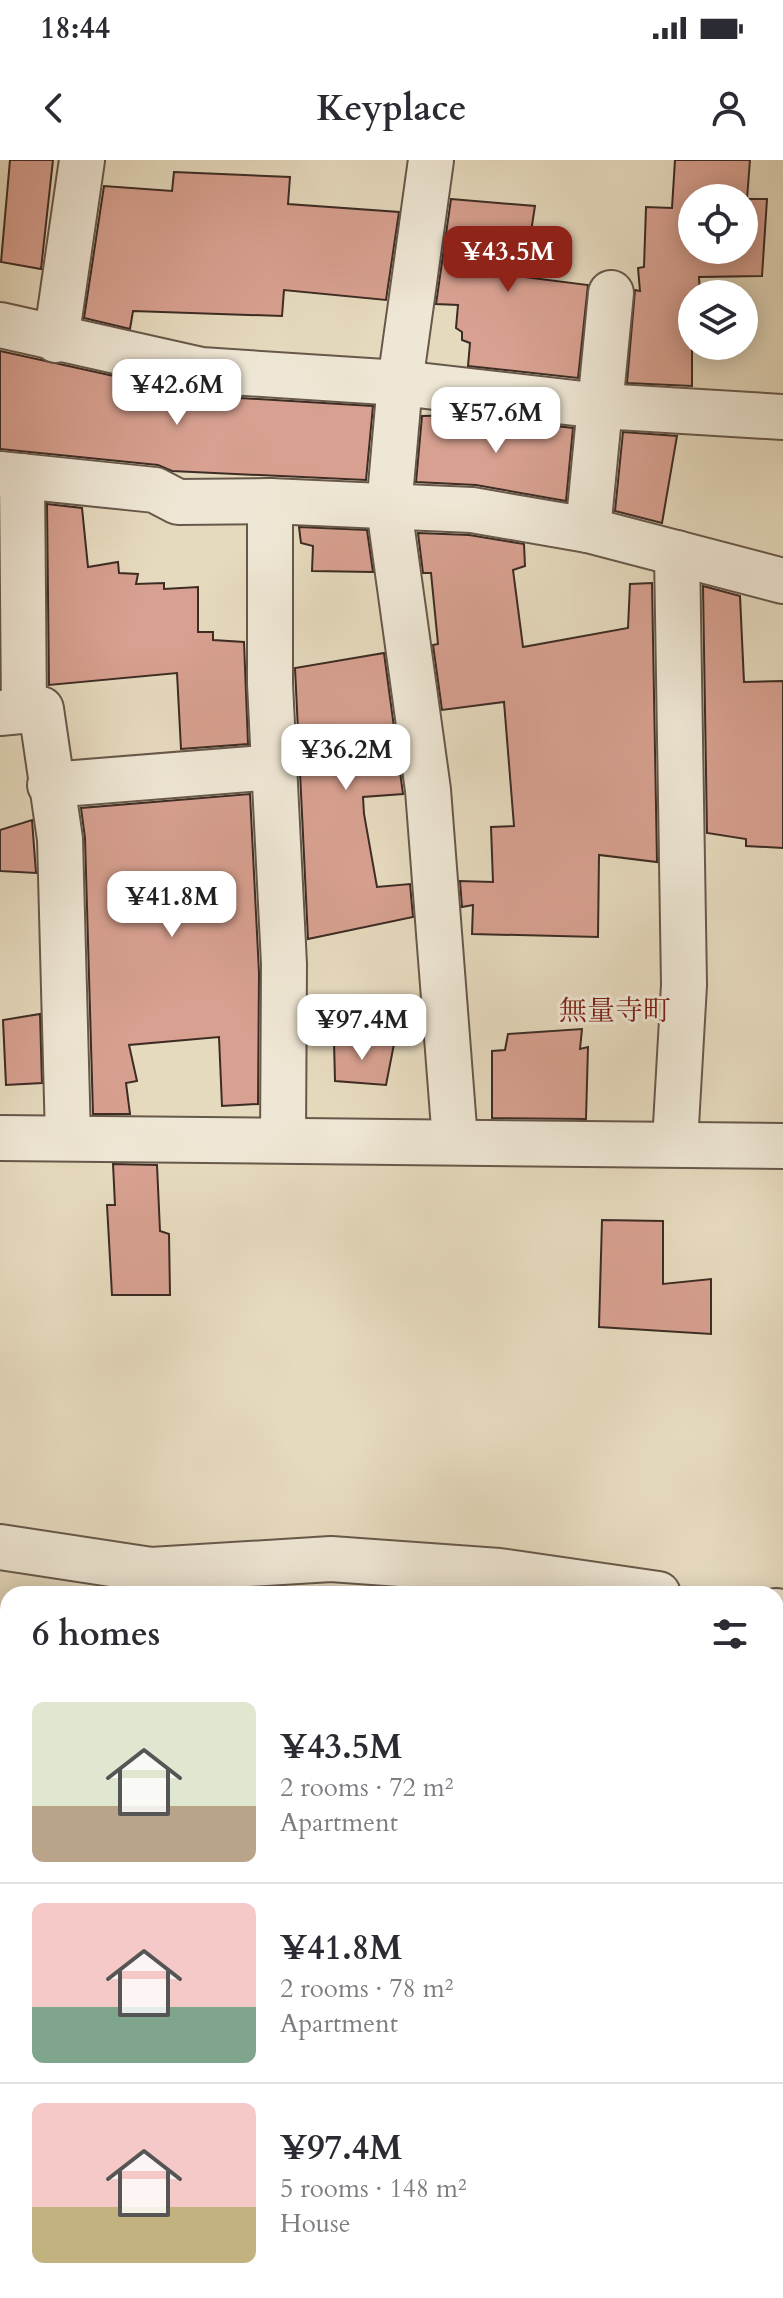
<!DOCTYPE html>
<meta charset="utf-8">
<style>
body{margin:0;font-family:Cardo,"Noto Serif JP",serif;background:#f7f7f7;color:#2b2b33;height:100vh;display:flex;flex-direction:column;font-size:30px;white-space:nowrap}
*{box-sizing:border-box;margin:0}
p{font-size:26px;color:#7c7c81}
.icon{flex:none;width:44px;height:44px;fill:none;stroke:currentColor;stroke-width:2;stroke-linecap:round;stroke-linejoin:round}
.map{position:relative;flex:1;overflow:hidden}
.sheet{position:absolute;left:0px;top:1426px;width:784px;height:712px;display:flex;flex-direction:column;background:#fff;border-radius:24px 24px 0 0;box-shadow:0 4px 20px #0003}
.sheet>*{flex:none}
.controls{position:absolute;left:678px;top:24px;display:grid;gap:16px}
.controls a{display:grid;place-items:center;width:80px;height:80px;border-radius:50%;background:#fff;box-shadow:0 4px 20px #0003;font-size:40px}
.price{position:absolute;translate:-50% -68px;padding:0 18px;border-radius:16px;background:#fff;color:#222;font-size:26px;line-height:52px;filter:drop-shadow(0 2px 4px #0008)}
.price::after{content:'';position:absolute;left:50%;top:48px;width:24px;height:18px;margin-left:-12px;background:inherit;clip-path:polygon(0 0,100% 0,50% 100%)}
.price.on{background:#8f2418;color:#fff}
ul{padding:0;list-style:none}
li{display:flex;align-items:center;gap:24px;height:200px;padding:0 32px}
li+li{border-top:2px solid #e1e1e2}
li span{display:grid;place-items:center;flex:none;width:224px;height:160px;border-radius:12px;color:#555}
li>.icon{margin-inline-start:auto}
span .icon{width:96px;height:96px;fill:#fffc;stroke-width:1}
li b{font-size:34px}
h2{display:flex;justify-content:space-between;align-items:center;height:96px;padding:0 32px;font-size:34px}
.status{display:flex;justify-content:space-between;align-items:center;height:56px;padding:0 40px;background:#fff;direction:ltr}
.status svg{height:22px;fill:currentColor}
header{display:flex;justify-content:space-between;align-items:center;height:104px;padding:0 32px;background:#fff;font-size:36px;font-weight:700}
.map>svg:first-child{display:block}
.building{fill:#d7a090;stroke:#3d2c24;stroke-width:2;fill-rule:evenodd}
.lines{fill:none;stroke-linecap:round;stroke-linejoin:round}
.minor-casing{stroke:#67584a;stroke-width:48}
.tertiary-casing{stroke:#67584a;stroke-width:48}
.minor{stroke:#efe7d5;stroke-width:44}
.tertiary{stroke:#efe7d5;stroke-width:44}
.labels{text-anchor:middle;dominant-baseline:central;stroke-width:6;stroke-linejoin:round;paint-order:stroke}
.quarter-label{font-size:28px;fill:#7a1f14;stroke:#efe7d5}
</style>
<div class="status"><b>18:44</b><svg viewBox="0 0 49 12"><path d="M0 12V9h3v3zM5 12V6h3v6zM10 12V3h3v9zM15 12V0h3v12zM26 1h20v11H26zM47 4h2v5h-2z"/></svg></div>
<header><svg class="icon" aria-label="back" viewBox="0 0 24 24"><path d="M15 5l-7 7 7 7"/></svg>Keyplace<svg class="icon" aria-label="person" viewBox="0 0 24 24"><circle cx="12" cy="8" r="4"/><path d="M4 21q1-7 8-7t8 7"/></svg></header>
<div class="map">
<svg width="783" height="2138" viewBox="0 0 783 2138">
<rect width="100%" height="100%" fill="#e6dabe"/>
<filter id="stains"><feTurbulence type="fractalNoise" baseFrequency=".0025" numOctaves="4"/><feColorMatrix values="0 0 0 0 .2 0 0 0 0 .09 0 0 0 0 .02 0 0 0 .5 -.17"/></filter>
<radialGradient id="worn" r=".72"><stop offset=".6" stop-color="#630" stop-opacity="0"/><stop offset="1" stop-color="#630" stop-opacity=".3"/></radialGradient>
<g class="building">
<polygon points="10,0 53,0 41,109 1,102"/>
<path d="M 675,0 L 750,0 L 747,39 L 767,39 L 762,116 L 699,117 L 700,134 L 692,134 L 692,226 L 627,223 L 635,130 L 640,131 L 638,108 L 644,107 L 646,47 L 672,48 ZM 692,38 L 744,38 L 744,90 L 692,90 Z"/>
<polygon points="174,12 290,17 288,44 399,52 386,140 284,130 282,156 133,151 130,169 84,158 104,26 172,31"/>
<polygon points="451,39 535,46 524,117 588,125 578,218 468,206 470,183 462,180 462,172 456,168 458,145 436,144"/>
<polygon points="0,191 123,218 119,240 240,238 373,246 366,320 172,311 158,305 0,289"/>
<polygon points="460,255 573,268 566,341 476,325 416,322 422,256"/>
<polygon points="623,272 677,276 662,363 615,351"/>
<polygon points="47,344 82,348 88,407 118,402 119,413 138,414 136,424 164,423 164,429 198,427 198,472 213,472 213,480 244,482 248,584 181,589 177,513 49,525"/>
<polygon points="299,367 367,370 373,412 312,411 313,386 301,383"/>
<polygon points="418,373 469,375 524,384 525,406 513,410 523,487 628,468 630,424 652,423 657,702 599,695 598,777 472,774 473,745 462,747 460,721 493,722 491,667 514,666 504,542 442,550 433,485 438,484 431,413 423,413"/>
<polygon points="703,426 740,436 744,522 783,521 783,688 746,686 746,679 707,673"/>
<polygon points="384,493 403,634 363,637 364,654 377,727 410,724 413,757 308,779 295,508"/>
<polygon points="250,634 259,813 258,944 222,946 219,877 129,885 137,921 126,923 130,954 93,954 85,678 81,648"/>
<polygon points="32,660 36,713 0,711 0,670"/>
<polygon points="40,854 42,923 6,925 3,860"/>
<polygon points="582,869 580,889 588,887 586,959 492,958 492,891 505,890 508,874"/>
<polygon points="334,881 394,884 386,925 335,921"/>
<polygon points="113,1004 157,1005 160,1071 169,1074 170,1135 112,1135 107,1045 115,1045"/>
<polygon points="602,1060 663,1061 663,1124 711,1119 711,1174 599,1167"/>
</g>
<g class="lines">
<defs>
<g id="minor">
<polyline points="431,0 400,223 389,348 428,630 455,981"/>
<polyline points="0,165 201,210 400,223 601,246 783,257"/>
<polyline points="56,180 82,0"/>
<polyline points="0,314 155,330 178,342 270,341 472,350 588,370 783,421"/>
<polyline points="22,316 24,550"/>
<polyline points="270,341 270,524 284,804 283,980"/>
<polyline points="588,370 611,133"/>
<polyline points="0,553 41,549 60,679 68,978"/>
<polyline points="50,625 274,607"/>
<polyline points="0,978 783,986"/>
<polyline points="675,983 684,825 677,393"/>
<polyline points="0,1387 151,1410 331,1399 499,1411 658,1434"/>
<polyline points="776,1451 783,1452"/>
</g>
<g id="tertiary">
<polyline points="0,2042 8,2047"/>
<polyline points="776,2124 783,2123"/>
<polyline points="134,2130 278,2130"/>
<polyline points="447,2130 513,2138"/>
<polyline points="625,2138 710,2130"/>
</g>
</defs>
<use href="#minor" class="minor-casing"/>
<use href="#tertiary" class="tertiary-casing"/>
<use href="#minor" class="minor"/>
<use href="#tertiary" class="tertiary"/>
</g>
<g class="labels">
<g class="quarter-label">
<text x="615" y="851">無量寺町</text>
</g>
</g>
<rect width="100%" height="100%" filter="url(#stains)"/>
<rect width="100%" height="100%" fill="url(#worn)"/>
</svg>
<div class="controls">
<a><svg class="icon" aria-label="locate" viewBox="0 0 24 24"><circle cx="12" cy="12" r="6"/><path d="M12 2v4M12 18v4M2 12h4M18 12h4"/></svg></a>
<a><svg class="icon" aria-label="layers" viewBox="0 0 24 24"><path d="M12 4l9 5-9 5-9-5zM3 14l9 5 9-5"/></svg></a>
</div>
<b class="price on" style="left:508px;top:134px">¥43.5M</b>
<b class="price" style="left:177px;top:267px">¥42.6M</b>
<b class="price" style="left:496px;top:295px">¥57.6M</b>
<b class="price" style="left:346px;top:632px">¥36.2M</b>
<b class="price" style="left:172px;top:779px">¥41.8M</b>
<b class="price" style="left:362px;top:902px">¥97.4M</b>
<section class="sheet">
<h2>6 homes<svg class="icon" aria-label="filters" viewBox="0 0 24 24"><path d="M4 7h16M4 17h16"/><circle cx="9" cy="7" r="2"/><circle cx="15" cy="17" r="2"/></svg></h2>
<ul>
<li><span style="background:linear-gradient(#dfe7d0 65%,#b9a48a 0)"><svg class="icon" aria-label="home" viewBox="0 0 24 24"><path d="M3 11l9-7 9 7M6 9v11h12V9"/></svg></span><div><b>¥43.5M</b><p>2 rooms · 72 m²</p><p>Apartment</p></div></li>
<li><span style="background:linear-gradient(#f6c9c9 65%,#7fa58c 0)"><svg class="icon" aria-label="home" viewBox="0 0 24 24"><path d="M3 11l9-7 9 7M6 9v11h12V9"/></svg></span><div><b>¥41.8M</b><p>2 rooms · 78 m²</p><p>Apartment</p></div></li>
<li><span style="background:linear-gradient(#f6c9c9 65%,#c2b280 0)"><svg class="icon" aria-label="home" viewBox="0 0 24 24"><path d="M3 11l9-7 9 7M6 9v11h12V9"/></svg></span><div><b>¥97.4M</b><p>5 rooms · 148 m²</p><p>House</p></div></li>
</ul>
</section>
</div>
